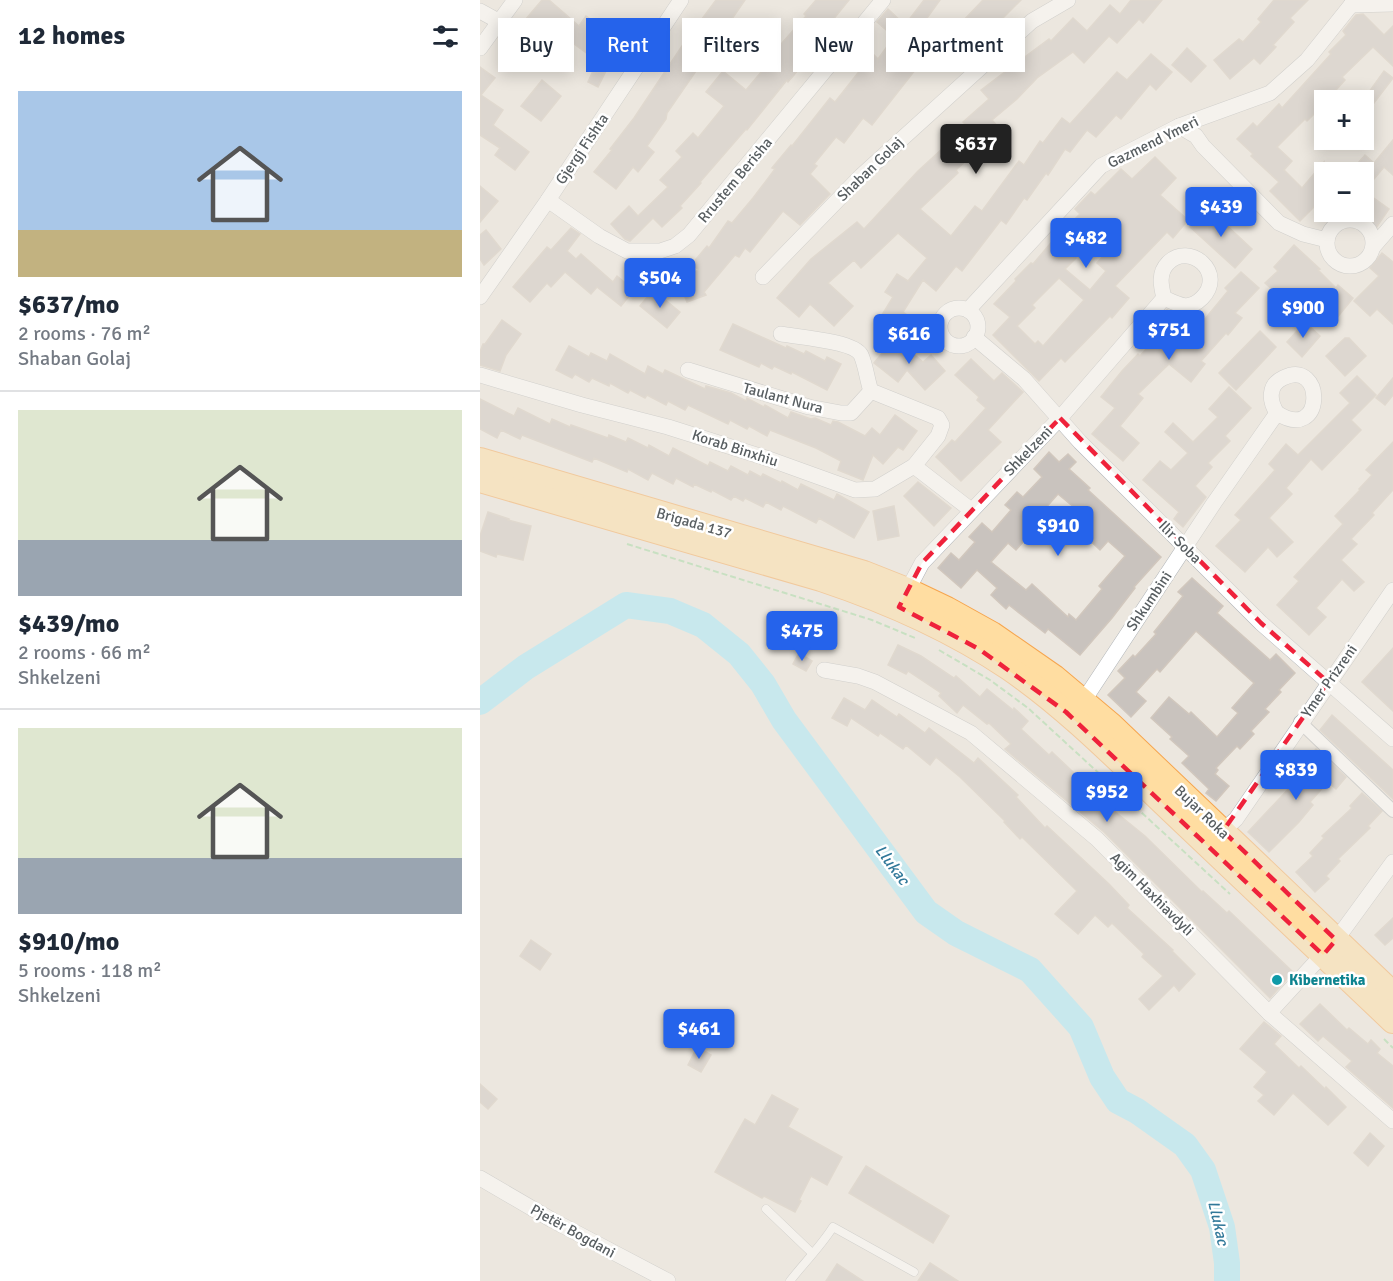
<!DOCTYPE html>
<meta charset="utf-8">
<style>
body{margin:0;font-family:Signika,sans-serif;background:#f6f6f7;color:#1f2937;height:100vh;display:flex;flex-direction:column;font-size:22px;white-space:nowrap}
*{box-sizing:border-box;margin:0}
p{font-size:20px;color:#747a83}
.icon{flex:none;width:33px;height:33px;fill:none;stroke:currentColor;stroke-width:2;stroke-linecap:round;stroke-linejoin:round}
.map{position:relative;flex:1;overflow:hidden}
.details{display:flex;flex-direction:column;background:#fff;width:480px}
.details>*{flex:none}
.banner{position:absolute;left:18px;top:18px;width:570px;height:54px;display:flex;gap:12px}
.tools{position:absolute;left:834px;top:90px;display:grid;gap:12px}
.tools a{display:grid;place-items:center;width:60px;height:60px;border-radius:0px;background:#fff;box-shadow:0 3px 15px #0003;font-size:30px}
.price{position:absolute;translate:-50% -51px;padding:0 14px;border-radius:6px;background:#2563eb;color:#fff;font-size:20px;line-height:39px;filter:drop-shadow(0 2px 3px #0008)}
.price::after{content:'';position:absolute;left:50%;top:36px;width:18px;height:14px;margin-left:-9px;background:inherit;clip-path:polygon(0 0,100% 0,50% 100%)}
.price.current{background:#222;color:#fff}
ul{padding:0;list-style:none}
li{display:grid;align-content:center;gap:12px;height:318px;padding:0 18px}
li+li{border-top:2px solid #e0e1e3}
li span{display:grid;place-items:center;height:186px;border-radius:0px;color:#555}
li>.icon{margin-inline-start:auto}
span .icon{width:108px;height:108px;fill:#fffc;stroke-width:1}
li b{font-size:26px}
h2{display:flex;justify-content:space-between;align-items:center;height:72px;padding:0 18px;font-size:26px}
.chip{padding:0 21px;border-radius:0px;background:#fff;box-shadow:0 3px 15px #0003;font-size:21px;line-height:54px}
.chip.current{background:#2563eb;color:#fff}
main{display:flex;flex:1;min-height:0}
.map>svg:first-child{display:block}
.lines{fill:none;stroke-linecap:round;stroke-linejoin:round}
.river{stroke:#9ce8ff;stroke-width:26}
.building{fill:#c9c3be;stroke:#d1c7bd;stroke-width:1.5;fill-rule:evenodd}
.service-casing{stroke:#b0b4b8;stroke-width:9}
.pedestrian-casing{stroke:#b0b4b8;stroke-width:14}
.minor-casing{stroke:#b0b4b8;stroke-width:16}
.primary-casing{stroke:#f6a54e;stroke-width:26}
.path{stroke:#9cd8a0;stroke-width:2;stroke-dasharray:6 3;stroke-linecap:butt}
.service{stroke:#fff;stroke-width:8}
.pedestrian{stroke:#fff;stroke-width:12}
.minor{stroke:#fff;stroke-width:15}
.primary{stroke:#ffdda1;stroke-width:24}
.marked{fill:none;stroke:#ef223b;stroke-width:4.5;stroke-dasharray:12 8;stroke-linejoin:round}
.culture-dot{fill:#0f9aa8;stroke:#fff;stroke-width:2}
.labels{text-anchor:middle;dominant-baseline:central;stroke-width:5;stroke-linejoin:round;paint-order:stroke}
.street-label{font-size:15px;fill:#585e61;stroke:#fff}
.culture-label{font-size:15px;font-weight:bold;fill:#0d838f;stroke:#fff;text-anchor:start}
.water-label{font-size:16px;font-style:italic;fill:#307899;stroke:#fff}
</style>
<main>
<section class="details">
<h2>12 homes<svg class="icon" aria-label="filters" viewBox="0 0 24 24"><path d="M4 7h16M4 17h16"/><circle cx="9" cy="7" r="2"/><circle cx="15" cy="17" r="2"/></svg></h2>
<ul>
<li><span style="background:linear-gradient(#a9c7e8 75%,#c2b280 0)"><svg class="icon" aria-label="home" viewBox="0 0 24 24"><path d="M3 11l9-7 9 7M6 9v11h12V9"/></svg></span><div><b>$637/mo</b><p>2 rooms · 76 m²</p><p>Shaban Golaj</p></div></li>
<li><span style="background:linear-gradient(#dfe7d0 70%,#9aa5b1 0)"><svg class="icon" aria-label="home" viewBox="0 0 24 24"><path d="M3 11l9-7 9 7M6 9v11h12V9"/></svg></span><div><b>$439/mo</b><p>2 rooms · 66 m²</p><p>Shkelzeni</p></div></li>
<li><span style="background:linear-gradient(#dfe7d0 70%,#9aa5b1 0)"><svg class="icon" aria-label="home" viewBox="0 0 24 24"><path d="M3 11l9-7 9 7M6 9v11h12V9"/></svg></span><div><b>$910/mo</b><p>5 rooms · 118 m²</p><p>Shkelzeni</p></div></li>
</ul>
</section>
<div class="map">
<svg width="913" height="1281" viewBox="0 0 913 1281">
<rect width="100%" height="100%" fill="#ece7df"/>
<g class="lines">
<polyline class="river" points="0,702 46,667 146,605 190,611 223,625 259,654 283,684 304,720 446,912 476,933 550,970 601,1027 622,1077 638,1101 657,1111 705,1145 723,1170 742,1227 747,1263 747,1281"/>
</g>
<g class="building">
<polygon points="62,0 69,0 99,26 106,16 129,33 112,57 76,31 69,39 46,19"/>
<polygon points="236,0 265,0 187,113 186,119 167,146 174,152 158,172 153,167 136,189 114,172 132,150 130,149 154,118 202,46"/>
<polygon points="336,0 369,0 321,59 325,62 308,82 307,80 267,130 266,129 220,182 221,183 200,206 202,208 182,227 173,218 150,241 145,239 131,224 149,206 158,216 188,187 180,180 202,157 196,151 213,133 218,138 244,106 226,92 243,71 266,90 288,64 285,62 326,16 324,14"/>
<polygon points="444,0 460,0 447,18 467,34 453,53 450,51 392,125 383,118 364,143 356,137 334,164 337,166 330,174 350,194 320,225 303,211 270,252 265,248 259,257 255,255 224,292 226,295 207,302 198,279 219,270 212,264 227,246 229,248 248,221 252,223 273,198 295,169 292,168 311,145 312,146 350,98 355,102 393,54 398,59 414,37 397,22 408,9 425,25"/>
<polygon points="503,0 541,0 501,40 482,22"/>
<polygon points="651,0 682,0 663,23 659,19 637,43 629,36 604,63 593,52 557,78 537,99 512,120 520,129 476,170 478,173 440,209 471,236 495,206 502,211 539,161 544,165 560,141 563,143 582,118 590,124 637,72 647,80 671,54 692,72 676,90 670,84 641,119 636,115 616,137 607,130 590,152 585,149 568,175 566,173 547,200 544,198 526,224 521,220 482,271 476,266 456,291 443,280 423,312 430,317 418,336 397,323 413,297 405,292 417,274 428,281 447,258 418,233 381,268 374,260 348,283 373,306 354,326 330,304 319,317 297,298 331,259 377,222 384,229 438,171 487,126 483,122 509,99 501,90 526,71 539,56 542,59 569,39 571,41 593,18 607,31 630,5 640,14"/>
<polygon points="794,0 828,0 810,18 814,22 793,45 796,47 780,64 774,58 750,79 734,60 759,39 763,42 781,22 778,19"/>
<polygon points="883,14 904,35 913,26 913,66 893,47 862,77 865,80 847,100 844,100 842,106 827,121 825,119 797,147 812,161 804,170 822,188 844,162 844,197 820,221 790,191 799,182 771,156 773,154 757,139 773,123 777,127 799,104 802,108 851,54 849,52 866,35 863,31 876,15"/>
<polygon points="707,48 726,66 711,82 692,65"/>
<polygon points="118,60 129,65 118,87 108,82"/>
<polygon points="0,67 15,78 1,95 23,110 13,125 49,152 35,170 15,155 20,148 0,135"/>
<polygon points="904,71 913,78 884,116 884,99"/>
<polygon points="62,80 81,96 61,121 41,106"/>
<polygon points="913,140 913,175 904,167 884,191 909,209 896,228 884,219 884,172 870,172 885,155 894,163"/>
<path d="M 675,157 L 696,178 L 680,195 L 708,220 L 693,238 L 687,232 L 635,286 L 649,298 L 632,318 L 630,316 L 585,362 L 581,358 L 559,381 L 513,335 L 530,317 L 514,304 L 536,281 L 535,279 L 551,263 L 553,264 L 575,238 L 600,214 L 595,209 L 611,192 L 615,195 L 641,169 L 652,179 ZM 618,231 L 633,245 L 617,263 L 626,271 L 610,290 L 585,269 L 596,258 L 593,255 ZM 579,278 L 604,300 L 563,346 L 558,341 L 555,344 L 537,326 L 555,308 L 552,305 Z"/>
<polygon points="0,186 18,201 0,222"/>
<polygon points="727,207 772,249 755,268 710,227"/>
<polygon points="91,228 100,234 87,251 96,259 101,254 133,282 137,276 154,290 141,306 117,287 111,294 85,272 71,287 67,283 50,302 33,287 67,247 71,250"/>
<polygon points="6,230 21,249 4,265 0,259 0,235"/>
<polygon points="814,245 840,269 838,270 856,288 858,285 873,298 856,319 842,307 838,310 817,289 806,302 785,283 798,271 794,267"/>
<polygon points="902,253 913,262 913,324 897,309 890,316 874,301 899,276 890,268"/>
<polygon points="761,272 779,288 755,313 762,318 748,335 746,333 721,361 725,364 711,382 689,364 658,394 663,398 640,426 659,443 643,461 612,434 635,408 621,397 642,371 658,354 660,356 686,326 679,319 687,310 696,314 715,331 748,291 745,288"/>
<polygon points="173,290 200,312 187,328 160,306"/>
<polygon points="22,320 41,334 26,355 20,371 0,365 0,352 3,344 5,344"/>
<polygon points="825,322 840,336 822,357 807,342"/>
<polygon points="253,324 306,348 307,346 324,354 326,351 345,361 347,357 361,364 347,390 312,372 311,374 294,366 292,369 281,363 279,367 240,350"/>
<polygon points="780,331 796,347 756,390 739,373"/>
<polygon points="415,338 443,362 451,355 465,371 445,390 427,370 418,382 394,363"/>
<polygon points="865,338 869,338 886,356 865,376 846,356"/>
<polygon points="89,346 109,357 111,353 127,361 130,354 165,374 168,366 183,374 185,370 225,389 226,386 251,393 266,401 267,398 284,407 285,405 308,418 311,412 331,419 335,418 351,425 353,421 358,422 385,436 392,428 400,435 415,415 437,431 423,450 418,447 403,464 393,455 383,480 358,470 361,461 336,448 290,430 287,436 269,426 267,429 250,420 248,424 208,405 205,410 188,401 186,405 167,395 165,398 150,390 148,393 130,383 129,386 112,378 109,382 95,374 92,378 76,370"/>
<polygon points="491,359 514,381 522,373 543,392 508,430 521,442 481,481 456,457 472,440 475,442 506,408 497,400 499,397 475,375"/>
<polygon points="877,376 896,395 871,420 881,430 842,470 831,459 806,488 812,494 789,518 813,542 797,557 788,547 765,572 736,546 761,520 755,515 795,470 789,464 806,444 818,455 870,403 860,393"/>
<polygon points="913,378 913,395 905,405 896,398"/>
<polygon points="749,387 771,408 745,436 750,441 728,463 732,467 715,486 726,497 703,527 694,519 699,512 663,480 680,461 691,470 708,453 685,432 693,423 713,442 738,417 729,409"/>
<polygon points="0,399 34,416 38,408 70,424 72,419 90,427 91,425 128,438 129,435 146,442 148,438 168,448 169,445 189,456 193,448 228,466 230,462 248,471 251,466 268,475 270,471 281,477 283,474 301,483 302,481 318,490 321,484 354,500 357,494 389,512 374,538 339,518 336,523 303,506 301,510 286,502 283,507 265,498 263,501 254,496 251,500 232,490 231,492 214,484 213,487 196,478 193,484 172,473 168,480 148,469 147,472 114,458 112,462 42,435 40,439 21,430 17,438 0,429"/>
<polygon points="913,442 913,490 892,513 894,515 871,539 877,544 861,560 884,582 874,591 862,579 836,608 846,617 829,635 797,605 819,581 814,577 863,524 855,516 880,490 879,489 892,475 886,470"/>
<path d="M 569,452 L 579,462 L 588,454 L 596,462 L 589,469 L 610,488 L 608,490 L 681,557 L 654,587 L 655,588 L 632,618 L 600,655 L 568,629 L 565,633 L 529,605 L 526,609 L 511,595 L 517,588 L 497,570 L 481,588 L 458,568 L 471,553 L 479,560 L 495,542 L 489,537 L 502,523 L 512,532 L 531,510 L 525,505 L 537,492 L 543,497 L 562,477 L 554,469 ZM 578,494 L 596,509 L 579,527 L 593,542 L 602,533 L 620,550 L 628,541 L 645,556 L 619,586 L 622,589 L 596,620 L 589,614 L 588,617 L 552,584 L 546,590 L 511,562 L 528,543 L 536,550 L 551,533 L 547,529 Z"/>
<polygon points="438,482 471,508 454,526 424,496"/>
<polygon points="414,506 419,536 398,540 393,511"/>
<polygon points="8,512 29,519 28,520 51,526 43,560 17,554 16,557 0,551 0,536"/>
<polygon points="712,578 743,606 737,613 790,660 796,654 815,673 799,690 801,692 785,709 789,712 771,731 774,734 760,749 757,746 736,768 738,770 735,774 749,786 736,801 726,793 729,789 702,763 709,756 690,739 692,737 671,718 689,697 709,714 711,712 737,737 758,713 752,708 774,683 716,631 680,672 677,669 656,692 666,701 651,717 628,695 645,678 638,671 653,655 655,657 676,634 674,632 703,596 698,592"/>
<polygon points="418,645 441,656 474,678 476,676 500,697 507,689 533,710 534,708 548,721 541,729 569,755 572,752 633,810 665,836 722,892 723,891 747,913 749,911 813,972 790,998 624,832 525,749 531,744 509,723 507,724 483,705 477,713 459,696 461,693 428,671 426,674 408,665"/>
<polygon points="913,648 913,711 882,682"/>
<polygon points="319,653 332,661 326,671 313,664"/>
<polygon points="364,698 385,710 392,700 417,717 419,714 445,733 449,728 494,763 498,758 538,795 536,797 565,828 567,826 629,884 649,905 647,908 693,950 692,951 715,974 699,991 694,985 669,1010 659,999 683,976 662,957 664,954 632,923 628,927 615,915 598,934 575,914 597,891 542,837 540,839 524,822 525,821 480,777 456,757 450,765 426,745 423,749 400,733 398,736 371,718 367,726 352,718"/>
<polygon points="852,715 913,770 913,799 840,730"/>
<polygon points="836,749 866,777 856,789 848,782 830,802 833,805 819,822 789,852 768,832 815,782 812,779 827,763 825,761"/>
<polygon points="882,793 902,811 888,826 890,828 858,859 860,861 846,876 849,879 835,892 816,872 833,856 830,853 844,838 842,836 872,808 870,806"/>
<polygon points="913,918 913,938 905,945 895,935"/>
<polygon points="51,940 71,954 60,970 40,956"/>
<polygon points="840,1004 867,1030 869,1028 888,1044 891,1040 900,1049 897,1053 913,1066 913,1108 866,1067 872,1061 843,1036 838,1041 820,1024"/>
<polygon points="784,1022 801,1036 794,1044 819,1068 821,1066 845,1089 846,1087 866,1107 848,1125 813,1093 794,1115 778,1101 784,1095 774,1087 787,1072 760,1049"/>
<polygon points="217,1047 231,1055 221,1072 208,1065"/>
<polygon points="0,1084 17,1099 8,1109 0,1102"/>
<polygon points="292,1095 318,1109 308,1127 362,1157 347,1185 331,1176 319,1200 321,1201 315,1212 284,1196 282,1198 235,1172 265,1119 275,1125"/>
<polygon points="890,1133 904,1146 888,1166 874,1153"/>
<polygon points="386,1166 469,1216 453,1243 369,1193"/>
<polygon points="450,1263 478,1281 438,1281"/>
<polygon points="357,1264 383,1281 346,1281"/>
</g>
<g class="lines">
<defs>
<g id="service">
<polyline points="286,1209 332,1253"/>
<path d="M 310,1281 C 324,1263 341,1246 353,1227 L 434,1272"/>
</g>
<polyline id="pedestrian" points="820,722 913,811"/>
<g id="minor">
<polyline points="871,5 913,4"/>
<polyline points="0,11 20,22"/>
<polyline points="0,48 35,0"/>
<polyline points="699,126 716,136 723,146 799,223 823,234 847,240"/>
<polyline points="68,200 119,236 147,251 180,251 195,246 209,235 403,0"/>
<circle cx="870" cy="243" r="23"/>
<polyline points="893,247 913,224"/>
<polyline points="283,277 381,176 552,21 588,0"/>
<polyline points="0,297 68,200 201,0"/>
<circle cx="479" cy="327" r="19"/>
<polyline points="488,310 621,166 699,126 790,93 827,60 875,0"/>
<path d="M 301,334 C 317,337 374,341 381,355 C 386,366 387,380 391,391 L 458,418 L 462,425 L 458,436 L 434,466"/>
<polyline points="494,337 544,379 600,442 781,623 913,739"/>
<polyline points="208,370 329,407 361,413 371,413 391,391"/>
<polyline points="0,375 102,405 188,427 289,459 375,490 395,489 434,466 491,510"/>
<path d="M 424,597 L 442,563 L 580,418 L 684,298 C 681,286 678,273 688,263 C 709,241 747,273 722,298 C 709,311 699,305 684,298"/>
<polyline points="344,670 378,676 395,682 491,733 617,839 789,1013 913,1121"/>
<path d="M 604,700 L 734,503 L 797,413 C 845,444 845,357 803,378 C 788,385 789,401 797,413"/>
<polyline points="743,831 756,819 913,590"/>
<polyline points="789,1013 856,940 913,862"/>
<polyline points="0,1178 72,1220 188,1281"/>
</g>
<g id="primary">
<polyline points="0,460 384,573 427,590 467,609 512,634 574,677 631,725 913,994"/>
<path d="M 0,480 L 341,579 C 407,601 471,629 529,668 C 590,710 642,764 696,815 C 768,884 841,952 913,1021"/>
</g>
</defs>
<use href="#service" class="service-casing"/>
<use href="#pedestrian" class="pedestrian-casing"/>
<use href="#minor" class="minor-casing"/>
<use href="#primary" class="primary-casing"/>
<g class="path">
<polyline points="147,544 392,620 435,638"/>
<polyline points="459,650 510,680 548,708 750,894"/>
<polyline points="904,1039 913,1048"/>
</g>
<use href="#service" class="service"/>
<use href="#pedestrian" class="pedestrian"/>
<use href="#minor" class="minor"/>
<use href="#primary" class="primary"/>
</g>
<path d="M0 0H913V1281H0ZM 580,418 L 781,623 L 848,682 L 743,831 L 856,940 L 843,955 L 586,712 L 499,649 L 419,607 L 442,563 Z" fill="#ece7df" fill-opacity=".55" fill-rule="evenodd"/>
<path class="marked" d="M 580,418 L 781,623 L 848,682 L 743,831 L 856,940 L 843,955 L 586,712 L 499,649 L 419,607 L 442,563 Z"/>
<circle class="culture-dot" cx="797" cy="980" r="6"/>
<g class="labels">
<g class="street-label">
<text transform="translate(673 142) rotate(-26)">Gazmend Ymeri</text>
<text transform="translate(102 149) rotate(-56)">Gjergj Fishta</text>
<text transform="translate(390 169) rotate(-44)">Shaban Golaj</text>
<text transform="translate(255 180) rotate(-50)">Rrustem Berisha</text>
<text transform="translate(303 398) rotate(15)">Taulant Nura</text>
<text transform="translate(255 448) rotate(18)">Korab Binxhiu</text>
<text transform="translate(548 451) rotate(-46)">Shkelzeni</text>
<text transform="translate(214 523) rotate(16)">Brigada 137</text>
<text transform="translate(700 542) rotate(45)">Ilir Soba</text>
<text transform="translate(669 601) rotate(-56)">Shkumbini</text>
<text transform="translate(849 681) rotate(-55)">Ymer Prizreni</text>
<text transform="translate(722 812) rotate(44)">Bujar Roka</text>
<text transform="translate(672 894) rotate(45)">Agim Haxhiavdyli</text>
<text transform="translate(93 1231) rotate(29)">Pjetër Bogdani</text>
</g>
<g class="culture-label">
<text x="809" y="980">Kibernetika</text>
</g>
<g class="water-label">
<text transform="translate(412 865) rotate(53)">Llukac</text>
<text transform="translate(738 1223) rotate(77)">Llukac</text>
</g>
</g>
</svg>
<div class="tools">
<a>+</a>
<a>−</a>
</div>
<b class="price current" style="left:496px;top:175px">$637</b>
<b class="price" style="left:741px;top:238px">$439</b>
<b class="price" style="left:606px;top:269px">$482</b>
<b class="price" style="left:180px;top:309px">$504</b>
<b class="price" style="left:823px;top:339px">$900</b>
<b class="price" style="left:689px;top:361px">$751</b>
<b class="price" style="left:429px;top:365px">$616</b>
<b class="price" style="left:578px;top:557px">$910</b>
<b class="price" style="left:322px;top:662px">$475</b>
<b class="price" style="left:816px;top:801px">$839</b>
<b class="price" style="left:627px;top:823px">$952</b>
<b class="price" style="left:219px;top:1060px">$461</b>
<div class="banner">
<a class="chip">Buy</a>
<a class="chip current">Rent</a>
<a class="chip">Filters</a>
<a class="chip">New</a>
<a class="chip">Apartment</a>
</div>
</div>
</main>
